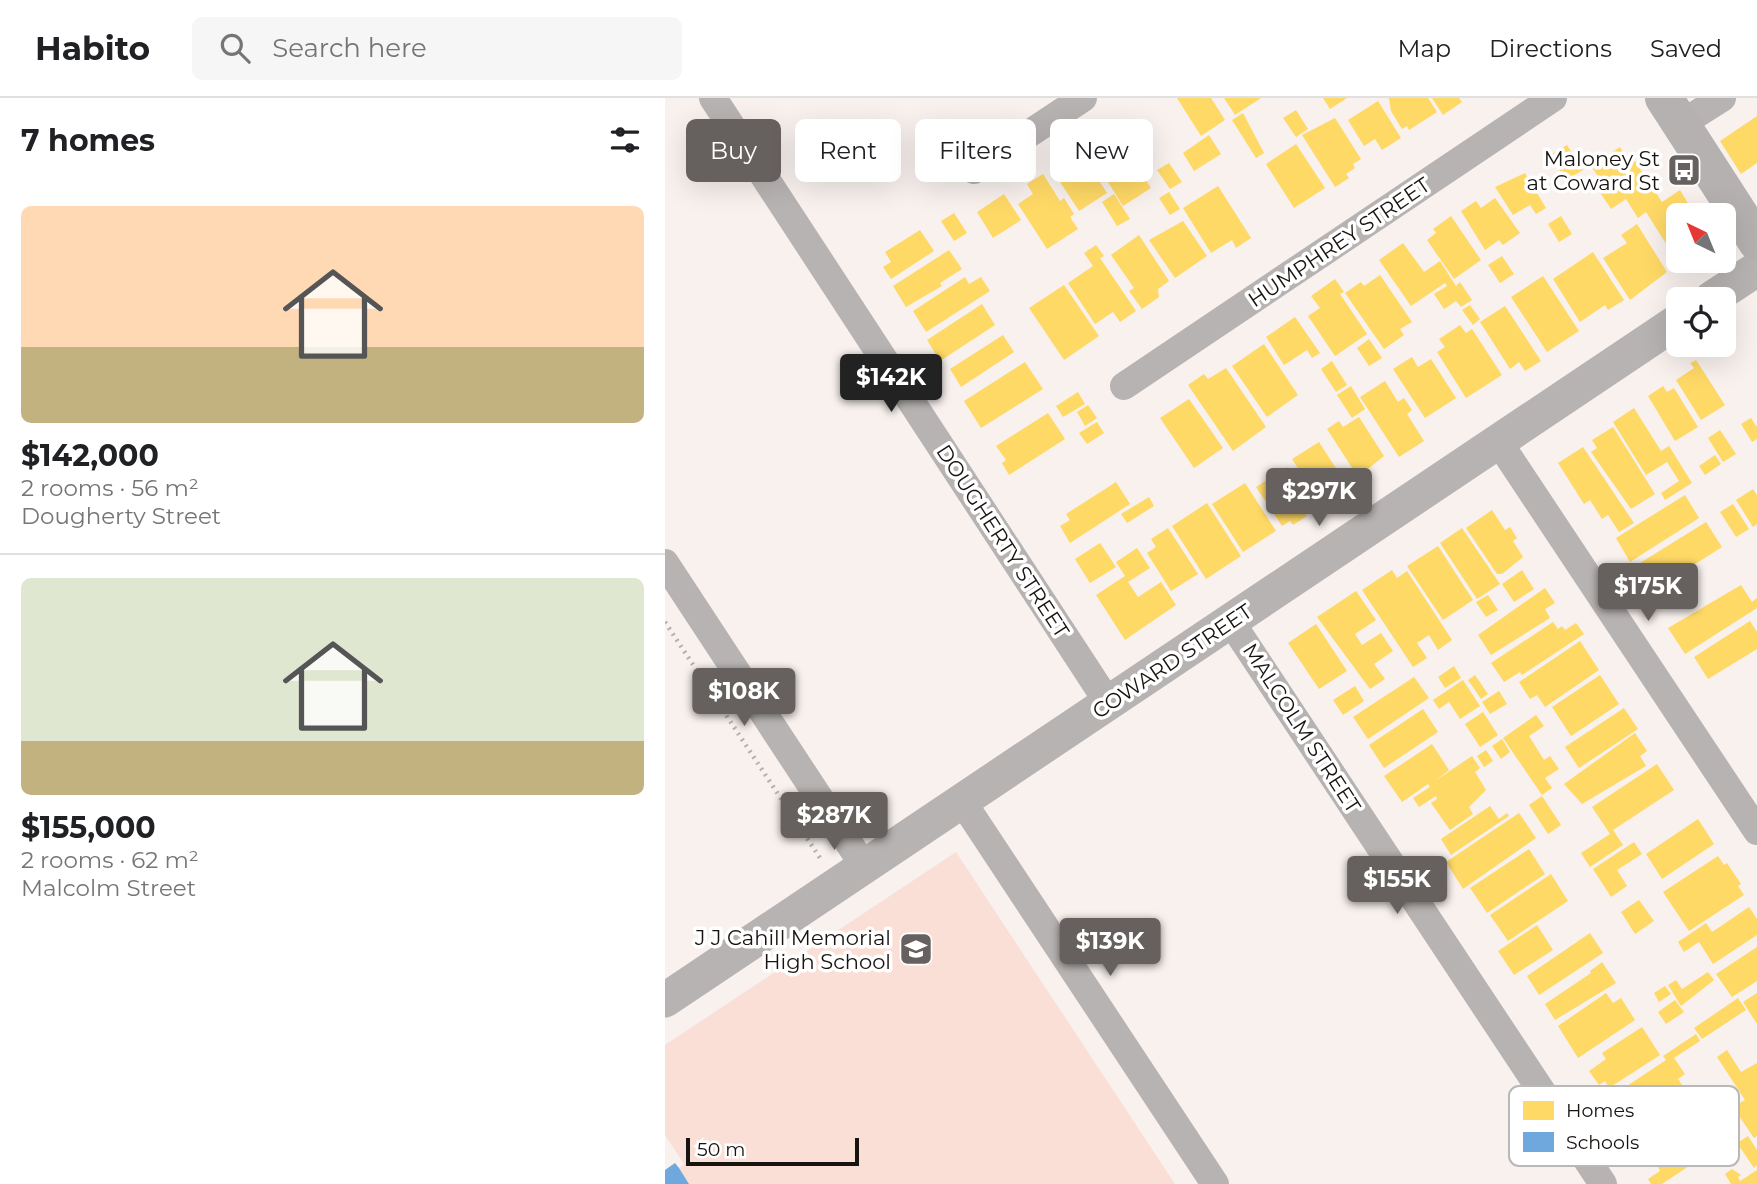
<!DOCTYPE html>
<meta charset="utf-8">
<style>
body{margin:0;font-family:Montserrat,sans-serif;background:#f6f6f6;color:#202124;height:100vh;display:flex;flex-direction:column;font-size:26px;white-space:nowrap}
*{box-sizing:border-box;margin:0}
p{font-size:23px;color:#757577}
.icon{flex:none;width:38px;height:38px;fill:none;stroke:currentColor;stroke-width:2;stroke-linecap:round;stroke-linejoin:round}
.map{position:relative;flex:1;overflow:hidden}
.side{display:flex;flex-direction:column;background:#fff;width:665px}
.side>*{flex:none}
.guide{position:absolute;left:21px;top:21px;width:665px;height:63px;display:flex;gap:14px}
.needle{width:46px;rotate:317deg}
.buttons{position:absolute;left:1001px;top:105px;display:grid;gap:14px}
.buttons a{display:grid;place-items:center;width:70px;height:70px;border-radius:10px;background:#fff;box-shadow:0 7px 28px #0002;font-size:35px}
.scale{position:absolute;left:21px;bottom:18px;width:173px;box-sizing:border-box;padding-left:7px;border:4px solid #171311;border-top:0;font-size:19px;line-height:24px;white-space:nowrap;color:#171311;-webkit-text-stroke:5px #fff;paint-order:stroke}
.price{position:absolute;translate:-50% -60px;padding:0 16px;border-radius:7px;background:#66615e;color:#fff;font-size:23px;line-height:46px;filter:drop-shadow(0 2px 4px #0008)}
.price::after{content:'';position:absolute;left:50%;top:42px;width:21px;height:16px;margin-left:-10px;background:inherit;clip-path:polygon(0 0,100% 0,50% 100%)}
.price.selected{background:#222;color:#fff}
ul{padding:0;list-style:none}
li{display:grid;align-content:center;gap:14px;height:371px;padding:0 21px}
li+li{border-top:2px solid #e0e0e0}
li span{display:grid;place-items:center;height:217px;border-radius:10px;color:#555}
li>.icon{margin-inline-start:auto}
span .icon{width:126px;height:126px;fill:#fffc;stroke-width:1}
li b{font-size:30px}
h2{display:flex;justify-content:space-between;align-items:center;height:84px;padding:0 21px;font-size:30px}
.tag{padding:0 24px;border-radius:10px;background:#fff;box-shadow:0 7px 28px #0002;font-size:24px;line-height:63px}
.tag.selected{background:#66615e;color:#fff}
header{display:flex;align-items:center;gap:42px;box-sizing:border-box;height:98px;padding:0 35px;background:#fff;border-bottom:2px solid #e0e0e0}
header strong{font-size:33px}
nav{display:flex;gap:38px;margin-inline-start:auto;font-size:24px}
.search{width:490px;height:63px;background:#f6f6f6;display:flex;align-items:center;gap:18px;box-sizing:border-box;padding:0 24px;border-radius:10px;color:#757577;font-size:26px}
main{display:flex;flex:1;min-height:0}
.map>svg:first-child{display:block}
.green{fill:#fadfd6}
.homes{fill:#ffd966}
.schools{fill:#6fa8dc}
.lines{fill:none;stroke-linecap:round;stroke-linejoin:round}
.path{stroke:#b6b1b0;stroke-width:4.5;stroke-dasharray:2 5;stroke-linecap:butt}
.minor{stroke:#b7b3b2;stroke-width:28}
.tertiary{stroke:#b7b3b2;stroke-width:35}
.secondary{stroke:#b6b1b1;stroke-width:38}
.labels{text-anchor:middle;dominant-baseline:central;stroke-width:7;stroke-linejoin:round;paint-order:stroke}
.poi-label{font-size:21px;fill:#171311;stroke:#fff;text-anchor:end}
.street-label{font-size:21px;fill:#171311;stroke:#fff}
.key{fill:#fff;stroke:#b9b8b8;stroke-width:2}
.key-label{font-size:19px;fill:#171311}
</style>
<header>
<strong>Habito</strong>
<div class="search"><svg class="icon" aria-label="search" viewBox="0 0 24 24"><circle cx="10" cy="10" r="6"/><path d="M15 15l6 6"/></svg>Search here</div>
<nav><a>Map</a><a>Directions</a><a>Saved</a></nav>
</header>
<main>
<section class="side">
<h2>7 homes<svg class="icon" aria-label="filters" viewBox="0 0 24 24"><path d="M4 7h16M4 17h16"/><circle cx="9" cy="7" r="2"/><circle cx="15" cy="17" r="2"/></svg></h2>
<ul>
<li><span style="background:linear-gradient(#ffd9b3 65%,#c2b280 0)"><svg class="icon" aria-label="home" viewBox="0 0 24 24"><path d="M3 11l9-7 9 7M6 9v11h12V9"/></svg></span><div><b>$142,000</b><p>2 rooms · 56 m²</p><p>Dougherty Street</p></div></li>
<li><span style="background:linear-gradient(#dfe7d0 75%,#c2b280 0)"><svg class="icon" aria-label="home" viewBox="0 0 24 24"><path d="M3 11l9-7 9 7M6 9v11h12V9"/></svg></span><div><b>$155,000</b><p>2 rooms · 62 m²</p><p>Malcolm Street</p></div></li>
</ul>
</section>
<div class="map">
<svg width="1092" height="1086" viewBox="0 0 1092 1086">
<rect width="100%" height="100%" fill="#f8f1ee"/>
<polygon class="green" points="291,754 510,1086 24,1086 14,1070 19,1066 0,1037 0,947"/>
<g class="homes">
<polygon points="512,0 546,0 560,22 536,38"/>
<polygon points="559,0 596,0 570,17"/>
<polygon points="658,0 682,0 665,11"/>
<polygon points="724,0 763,0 772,14 744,32 742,28 737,31 726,13"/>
<polygon points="767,0 794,0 797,4 778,17"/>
<polygon points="713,3 736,40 717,52 710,41 699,48 683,22"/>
<polygon points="631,12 643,31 631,39 618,20"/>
<polygon points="578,15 599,55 591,60 567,22"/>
<polygon points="1092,18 1092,65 1076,76 1055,43"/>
<polygon points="670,20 696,61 688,66 690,70 681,76 684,80 670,89 637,37"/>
<polygon points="452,36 486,90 458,108 424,54"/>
<polygon points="544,37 556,56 529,73 518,55"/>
<polygon points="631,46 660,90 629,110 601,66"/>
<polygon points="902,47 918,72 901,82 885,57"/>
<polygon points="955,49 963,63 968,60 997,104 1015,92 1030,117 1013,117 1013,163 1019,163 1014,166 981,114 973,120 961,101 946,111 929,85 935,81 926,68"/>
<polygon points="416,55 442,95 414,113 388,73"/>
<polygon points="504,65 517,84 505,91 492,72"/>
<polygon points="860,75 881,110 871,116 865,107 848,117 830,89"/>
<polygon points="378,76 395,103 399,100 409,116 405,119 413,131 382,151 353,106 368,96 362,86"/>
<polygon points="553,88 586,140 571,150 567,142 546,155 518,110"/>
<polygon points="504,94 515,111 505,117 494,100"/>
<polygon points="339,96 356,122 328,140 312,114"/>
<polygon points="449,96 465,121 452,128 437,104"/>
<polygon points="830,100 855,135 838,147 834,142 820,152 796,113 811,103 816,110"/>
<polygon points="289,115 302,135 289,143 276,123"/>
<polygon points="786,118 816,162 789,181 762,142 771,135 768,131"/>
<polygon points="896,118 907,136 894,144 883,126"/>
<polygon points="518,123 542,158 510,180 484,142"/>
<polygon points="972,126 1002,174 965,202 938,160 962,145 956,137"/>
<polygon points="255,132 269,153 226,181 218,169 226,164 220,154"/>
<polygon points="474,137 504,183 493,191 494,199 477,211 464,193 469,190 446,157"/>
<polygon points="738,145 759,174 775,163 791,188 795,184 807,202 796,209 791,203 779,211 769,196 782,188 780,185 746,208 714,162"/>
<polygon points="431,147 439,158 435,160 471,213 455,224 448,214 430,226 403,185 428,168 419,155"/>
<polygon points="284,152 297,171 275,185 277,188 241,209 228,188"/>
<polygon points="928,154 959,202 943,212 940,207 915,224 888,181"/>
<polygon points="837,158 849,176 835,185 823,167"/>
<polygon points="715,177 747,224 735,231 739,237 719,251 680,195 696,184 699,188"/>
<polygon points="878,178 914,233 882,254 846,199"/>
<polygon points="300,179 304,186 316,179 325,193 261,234 248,213"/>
<polygon points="670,181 679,194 675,196 702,236 670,258 643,218 655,210 646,198"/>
<polygon points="399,187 434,238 399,262 364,210"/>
<polygon points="317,206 330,227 275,263 262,242"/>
<polygon points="805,207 815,221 808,227 797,212"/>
<polygon points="840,208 876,263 860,273 854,264 845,271 815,224"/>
<polygon points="630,219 655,255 647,260 642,252 619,267 601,239"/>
<polygon points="795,227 801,235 807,231 837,277 801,300 772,254 780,249 774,241"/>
<polygon points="338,237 349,254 296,289 285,271"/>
<polygon points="704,241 717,260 704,268 692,250"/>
<polygon points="599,246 633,297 602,319 567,268"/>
<polygon points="747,259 753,269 766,261 791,300 760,320 728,271"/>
<polygon points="1031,262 1060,307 1036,322 1011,282 1029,270 1025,265"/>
<polygon points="667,263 682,287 671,294 656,271"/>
<polygon points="360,264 378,291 316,330 299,303"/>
<polygon points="561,270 601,329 568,353 523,287 539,276 543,281"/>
<polygon points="720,283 733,304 739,300 747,312 742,316 759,343 734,359 695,299"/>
<polygon points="686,288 700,311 687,320 672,297"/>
<polygon points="998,288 1002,294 1009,290 1033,329 1010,343 983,298"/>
<polygon points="413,294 420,306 398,319 391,308"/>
<polygon points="524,301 558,350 529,370 495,320"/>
<polygon points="423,307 432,320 420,328 412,314"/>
<polygon points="969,310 996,353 1004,348 1027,385 1000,402 996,395 1014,383 1002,364 981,377 948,324"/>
<polygon points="383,315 400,341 344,377 337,365 341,362 331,348"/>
<polygon points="694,319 719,358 693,379 662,331 674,323 678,329"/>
<polygon points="1086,320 1092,329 1092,341 1087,344 1076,326"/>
<polygon points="432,324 439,335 422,346 414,335"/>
<polygon points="948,329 990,396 966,411 926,354 932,350 927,342"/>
<polygon points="1055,332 1071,356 1058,364 1043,340"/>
<polygon points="654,344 683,389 669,398 665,392 652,400 627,361"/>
<polygon points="918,349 969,425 954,434 943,417 937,421 925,402 919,406 893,365"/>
<polygon points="1050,357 1056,366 1040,377 1034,368"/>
<polygon points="622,369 637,393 629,398 642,418 628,427 625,423 617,428 591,389"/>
<polygon points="451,384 465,406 405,445 395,428 405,422 401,416"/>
<polygon points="580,385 611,433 578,454 547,406"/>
<polygon points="1088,391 1092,397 1092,426 1088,429 1071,402"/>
<polygon points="1020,397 1034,420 965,464 951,440"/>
<polygon points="484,399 489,408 462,425 456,416"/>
<polygon points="542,405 576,458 541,481 507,428"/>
<polygon points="1068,406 1084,431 1071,439 1055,414"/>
<polygon points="827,412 840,432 845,429 852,440 848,443 858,459 837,476 832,476 801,430"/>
<polygon points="1041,424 1057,449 1005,482 1007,485 986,499 967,470"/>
<polygon points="503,430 533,476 506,493 482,455 491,449 486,441"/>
<polygon points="797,430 835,486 812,501 775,445"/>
<polygon points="435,445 451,469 425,485 410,461"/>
<polygon points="773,448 808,502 778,522 742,468"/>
<polygon points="472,450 485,470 463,484 473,499 496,484 511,507 460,542 431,497 460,478 451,464"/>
<polygon points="727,472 732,480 742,473 787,542 773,552 764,537 752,545 762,560 748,569 697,492"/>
<polygon points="857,472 869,491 849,504 837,486"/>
<polygon points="1076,487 1087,504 1092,500 1092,510 1020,556 1003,530"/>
<polygon points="880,490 890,505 880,511 885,520 826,557 813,537"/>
<polygon points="691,493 711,522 690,536 697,547 716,535 728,553 709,566 720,581 705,591 652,519"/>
<polygon points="823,497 833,512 821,519 811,504"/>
<polygon points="1085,523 1092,534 1092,551 1043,581 1029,559"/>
<polygon points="888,524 893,531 897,528 900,532 911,525 919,536 857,577 855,574 839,584 826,565"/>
<polygon points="651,526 682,573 654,591 623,545"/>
<polygon points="915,543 934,572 880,609 872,597 865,601 854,584"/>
<polygon points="789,568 796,580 780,590 773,579"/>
<polygon points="810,577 823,596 816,601 803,582"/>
<polygon points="935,577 954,606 906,638 887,609"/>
<polygon points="749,579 764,600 703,641 688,619"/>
<polygon points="798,582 815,608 795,621 784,604 774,611 768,602"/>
<polygon points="690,588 699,603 678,617 668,602"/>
<polygon points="834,593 842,606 825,616 817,604"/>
<polygon points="959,610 973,631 914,670 900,649"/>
<polygon points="758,611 773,634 719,670 704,647"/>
<polygon points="818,614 833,637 815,649 800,626"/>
<polygon points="871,617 879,628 864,638 879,662 885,658 894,671 880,680 887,690 877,697 838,640"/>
<polygon points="970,635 982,653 975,658 981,668 917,706 899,686"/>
<polygon points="837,641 845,654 836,661 827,648"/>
<polygon points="767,646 784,672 770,683 807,658 815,670 810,674 821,692 804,709 808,716 785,732 766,705 772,701 771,698 754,709 748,700 765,689 763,686 737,704 719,678"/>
<polygon points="821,652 828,663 819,669 812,658"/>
<polygon points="992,666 1009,692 948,732 958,747 925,769 916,755 945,736 927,709"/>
<polygon points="877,698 896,727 883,736 864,707"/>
<polygon points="825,708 834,721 842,715 844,718 786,757 776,741"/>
<polygon points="854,715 871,740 798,791 781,764"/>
<polygon points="1033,721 1049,746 997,781 981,756"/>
<polygon points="969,744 977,756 952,772 962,788 946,799 928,771"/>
<polygon points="864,751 880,776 822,815 805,790"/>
<polygon points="1053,758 1059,767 1062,765 1076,786 1073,788 1079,797 1024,833 998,794"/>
<polygon points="886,776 903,803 843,843 825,817"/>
<polygon points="974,802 989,823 970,836 956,814"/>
<polygon points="1084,809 1092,821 1092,837 1048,866 1034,844 1019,854 1013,844 1041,825 1047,834"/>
<polygon points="872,827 888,852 849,877 833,853"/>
<polygon points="925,835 938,855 874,897 862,878"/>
<polygon points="1092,849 1092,883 1067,899 1051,876"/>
<polygon points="937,864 951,885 890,922 880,906 926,875 925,873"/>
<polygon points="1043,874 1049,882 1016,908 1003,887 1011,882 1017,891"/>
<polygon points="1000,888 1006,896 994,904 989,895"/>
<polygon points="941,895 948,905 956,900 970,922 913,960 893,928"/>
<polygon points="1092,895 1092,926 1078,904"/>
<polygon points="1073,900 1081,912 1037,941 1029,930"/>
<polygon points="1010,902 1019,914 1001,926 993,914"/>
<polygon points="977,929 995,957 944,990 940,983 934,987 924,973 941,961 937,955"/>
<polygon points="1031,936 1035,943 1009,960 1020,976 1013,981 1027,1001 976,1035 969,1025 965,1027 954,1009 942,1017 935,1007 947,999 953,1008 956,1005 950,996 1001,962 998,958"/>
<polygon points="1062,952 1076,974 1092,965 1092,1038 1089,1040 1068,1009 1080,1002 1052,959"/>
<polygon points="1032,1008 1040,1019 1015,1036 1024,1049 1051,1031 1060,1044 997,1086 986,1086 983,1081 995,1073 980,1043"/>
<polygon points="1083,1038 1092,1052 1092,1067 1089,1070 1072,1045"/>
<polygon points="1067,1071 1076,1077 1073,1079 1075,1083 1092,1072 1092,1086 1066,1086 1060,1076"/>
</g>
<polygon class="schools" points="10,1065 14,1070 24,1086 0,1086 0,1072"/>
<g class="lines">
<polyline class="path" points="0,524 155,760"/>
<g class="minor">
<polyline points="48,0 444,606"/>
<polyline points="1016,26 1057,0"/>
<polyline points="309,72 418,0"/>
<polyline points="459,288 888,0"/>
<polyline points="833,343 1092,733"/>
<polyline points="0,465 199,768"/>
<polyline points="566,524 938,1086"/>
<polyline points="297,703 550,1086"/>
</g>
<g class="tertiary">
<polyline points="1046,201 1092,171"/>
<polyline points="0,902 1013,223"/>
</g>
<polyline class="secondary" points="999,0 1092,144"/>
</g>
<defs>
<symbol id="bus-square" viewBox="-11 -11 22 22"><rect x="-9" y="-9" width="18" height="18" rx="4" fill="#66615e" stroke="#fff"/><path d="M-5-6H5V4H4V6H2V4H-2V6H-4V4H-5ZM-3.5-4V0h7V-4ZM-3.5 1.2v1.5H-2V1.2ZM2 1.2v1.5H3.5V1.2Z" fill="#fff"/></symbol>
<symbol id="school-square" viewBox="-11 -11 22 22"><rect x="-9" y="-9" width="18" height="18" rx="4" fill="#66615e" stroke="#fff"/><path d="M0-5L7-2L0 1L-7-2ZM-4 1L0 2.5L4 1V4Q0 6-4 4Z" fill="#fff"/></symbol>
</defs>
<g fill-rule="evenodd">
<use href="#bus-square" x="1000" y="53" width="38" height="38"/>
<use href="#school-square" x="232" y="832" width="38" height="38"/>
</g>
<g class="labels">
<g class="poi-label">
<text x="995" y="60">Maloney St<tspan x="995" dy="24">at Coward St</tspan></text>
<text x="226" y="839">J J Cahill Memorial<tspan x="226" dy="24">High School</tspan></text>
</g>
<g class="street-label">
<text transform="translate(674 144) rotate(-34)">HUMPHREY STREET</text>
<text transform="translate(338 443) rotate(57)">DOUGHERTY STREET</text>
<text transform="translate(507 563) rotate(-34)">COWARD STREET</text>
<text transform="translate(637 630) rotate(57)">MALCOLM STREET</text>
</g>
</g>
<rect x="844" y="988" width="230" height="80" rx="10" class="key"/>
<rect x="858" y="1003" width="31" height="19" fill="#ffd966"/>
<rect x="858" y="1034" width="31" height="20" fill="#6fa8dc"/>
<g class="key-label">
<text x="901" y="1019">Homes</text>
<text x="901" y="1051">Schools</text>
</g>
</svg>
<div class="buttons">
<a><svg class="needle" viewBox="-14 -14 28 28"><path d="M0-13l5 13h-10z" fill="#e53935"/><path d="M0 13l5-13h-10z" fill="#757577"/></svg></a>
<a><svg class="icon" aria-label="locate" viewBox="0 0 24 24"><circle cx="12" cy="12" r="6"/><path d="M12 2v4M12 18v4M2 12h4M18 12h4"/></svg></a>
</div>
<div class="scale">50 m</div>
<b class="price selected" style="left:226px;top:316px">$142K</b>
<b class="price" style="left:654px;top:430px">$297K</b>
<b class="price" style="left:983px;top:525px">$175K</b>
<b class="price" style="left:79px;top:630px">$108K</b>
<b class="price" style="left:169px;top:754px">$287K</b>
<b class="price" style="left:732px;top:818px">$155K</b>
<b class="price" style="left:445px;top:880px">$139K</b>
<div class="guide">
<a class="tag selected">Buy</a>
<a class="tag">Rent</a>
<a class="tag">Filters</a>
<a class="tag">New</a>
</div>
</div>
</main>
